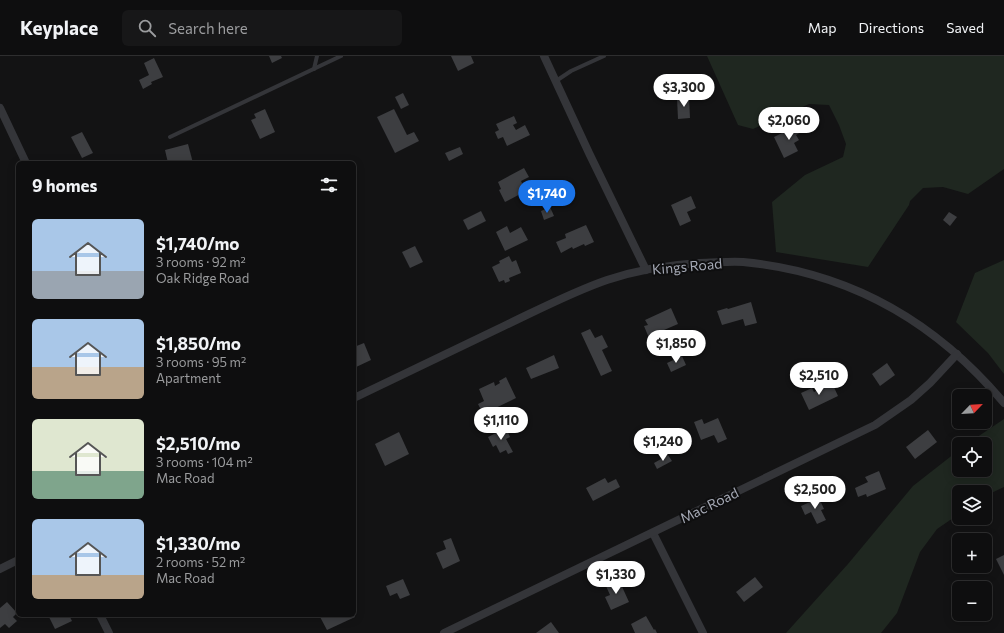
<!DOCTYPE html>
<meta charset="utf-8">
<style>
body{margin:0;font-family:Commissioner,sans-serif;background:#171718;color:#f1f3f6;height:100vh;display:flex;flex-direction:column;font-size:15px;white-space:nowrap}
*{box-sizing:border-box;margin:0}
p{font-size:13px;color:#9b9c9e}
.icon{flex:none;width:22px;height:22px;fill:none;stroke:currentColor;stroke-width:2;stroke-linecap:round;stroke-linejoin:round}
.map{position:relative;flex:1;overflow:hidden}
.drawer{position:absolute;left:16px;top:105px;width:340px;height:456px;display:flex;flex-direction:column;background:#0e0e0f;border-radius:6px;box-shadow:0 2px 10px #0003,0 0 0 1px #2e2e2f}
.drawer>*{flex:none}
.needle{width:26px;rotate:65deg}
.tools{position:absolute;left:952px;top:333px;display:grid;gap:8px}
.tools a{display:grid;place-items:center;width:40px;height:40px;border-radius:6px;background:#0e0e0f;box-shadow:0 2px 10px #0003,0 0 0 1px #2e2e2f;font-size:20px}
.price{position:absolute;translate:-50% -34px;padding:0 9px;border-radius:14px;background:#fff;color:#222;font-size:13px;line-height:26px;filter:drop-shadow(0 1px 2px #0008)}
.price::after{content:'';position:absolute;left:50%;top:24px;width:12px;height:9px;margin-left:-6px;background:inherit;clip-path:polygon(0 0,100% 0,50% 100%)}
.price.current{background:#1a73e8;color:#fff}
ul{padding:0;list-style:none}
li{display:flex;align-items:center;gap:12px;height:100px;padding:0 16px}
li span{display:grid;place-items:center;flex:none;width:112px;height:80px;border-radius:6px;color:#555}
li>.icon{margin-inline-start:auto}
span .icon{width:48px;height:48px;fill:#fffc;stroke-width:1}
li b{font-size:17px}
h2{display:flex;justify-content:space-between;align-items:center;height:48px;padding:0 16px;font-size:17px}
header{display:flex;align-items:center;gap:24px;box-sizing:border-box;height:56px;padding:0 20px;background:#0e0e0f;border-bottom:1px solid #2e2e2f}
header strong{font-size:19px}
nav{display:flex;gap:22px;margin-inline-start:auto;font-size:14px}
.search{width:280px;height:36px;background:#171718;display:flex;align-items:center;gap:10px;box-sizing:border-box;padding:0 14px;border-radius:6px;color:#9b9c9e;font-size:15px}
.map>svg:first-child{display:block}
.green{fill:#1f2720}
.building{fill:#3d3e41}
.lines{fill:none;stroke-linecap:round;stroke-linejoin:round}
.lane{stroke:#343539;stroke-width:4}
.street{stroke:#343539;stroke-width:8}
.labels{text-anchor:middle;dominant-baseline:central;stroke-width:4;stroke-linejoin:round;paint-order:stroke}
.street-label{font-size:14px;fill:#a5a9b5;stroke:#0e0e0f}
</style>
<header>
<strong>Keyplace</strong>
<div class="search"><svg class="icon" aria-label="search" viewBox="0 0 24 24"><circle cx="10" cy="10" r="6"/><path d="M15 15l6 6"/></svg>Search here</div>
<nav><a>Map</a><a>Directions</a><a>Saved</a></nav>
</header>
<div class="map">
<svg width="1004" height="577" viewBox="0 0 1004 577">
<rect width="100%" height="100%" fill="#131314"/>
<g class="green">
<polygon points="707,0 1004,0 1004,113 968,138 943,131 923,132 910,145 909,149 868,211 776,196 772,146 805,119 843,101 846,88 839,69 829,49 809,48 753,73 738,69"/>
<polygon points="1004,204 1004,318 988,297 956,266 975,217"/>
<polygon points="1004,363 1004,431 985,440 985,436 959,436 959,458 937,473 920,496 897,557 881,577 786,577 848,508 913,430 959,394 959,414 985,414 985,388 967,388"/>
</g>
<g class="building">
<polygon points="269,0 281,0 282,2 272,7"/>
<polygon points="451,0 471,0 474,7 458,15"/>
<polygon points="154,2 163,21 151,26 152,28 143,33 139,24 149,19 144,7"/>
<polygon points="403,37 409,49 401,53 395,41"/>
<polygon points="689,41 690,62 678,63 677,42"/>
<polygon points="265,53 275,76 260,83 251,64 256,62 254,58"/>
<polygon points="394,53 407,79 414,76 419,85 395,97 377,61"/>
<polygon points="514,60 517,67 513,69 516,74 525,69 530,79 507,90 503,81 498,83 495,76 499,74 496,68"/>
<polygon points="800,68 803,75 796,79 799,84 794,87 798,95 784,102 774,81"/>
<polygon points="82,76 93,97 82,102 71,81"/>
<polygon points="188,88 193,107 168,107 165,94"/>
<polygon points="460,91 463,98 449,105 445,97"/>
<polygon points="524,112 529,121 521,125 526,135 505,146 499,134 501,133 498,126"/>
<polygon points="691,140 696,152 687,156 691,165 680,170 671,149"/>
<polygon points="550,151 554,160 544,164 541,155"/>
<polygon points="481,155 486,165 468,174 463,164"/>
<polygon points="949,156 957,161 950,170 943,164"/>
<polygon points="586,169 594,186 585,190 584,188 573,193 572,191 561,197 556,186 566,182 565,178"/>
<polygon points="507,170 510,177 521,171 528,184 505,195 496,176"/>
<polygon points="415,190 423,206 410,212 402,196"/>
<polygon points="509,200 512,206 516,204 521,217 509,222 510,225 505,227 504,224 499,226 492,211 500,207 499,205"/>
<polygon points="751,246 757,267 745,270 743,263 722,269 717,255 727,252 728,253"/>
<polygon points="671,252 678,268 664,274 667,281 659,285 656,279 649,282 644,270 648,269 645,264"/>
<polygon points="590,273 595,282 602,279 608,291 602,294 612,315 601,320 581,277"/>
<polygon points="364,287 371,304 354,312 354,291"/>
<polygon points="554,299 559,312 531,323 526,312"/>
<polygon points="682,300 686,309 671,316 667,307"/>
<polygon points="887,307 895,319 880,330 872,318"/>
<polygon points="506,321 516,342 483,358 478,348 484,345 479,333 494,326 495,330 500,327 499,325"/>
<polygon points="832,327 838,340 809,354 801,337 812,332 814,336"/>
<polygon points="718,362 727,383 718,387 714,379 701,384 694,366 702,363 704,368"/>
<polygon points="506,372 510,381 506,383 513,396 508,398 506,394 500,397 496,389 493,391 488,381"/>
<polygon points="928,374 937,386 915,403 906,391"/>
<polygon points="399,376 409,398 385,410 375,388"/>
<polygon points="668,399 672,405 657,413 654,407"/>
<polygon points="879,415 886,433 867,441 866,438 858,441 855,432 868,426 865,421"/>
<polygon points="605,422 608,427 616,423 620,431 593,445 586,432"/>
<polygon points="819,442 824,453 821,454 826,464 817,468 811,456 805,459 801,450"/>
<polygon points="451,482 460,505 443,513 436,497 446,493 443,485"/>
<polygon points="1004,499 1004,519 996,503"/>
<polygon points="755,521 763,531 744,546 736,536"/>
<polygon points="403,523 410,539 400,543 397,537 390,540 386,530"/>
<polygon points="619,524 629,546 611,554 605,541 610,539 606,530"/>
<polygon points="7,546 17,557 13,561 17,565 9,572 5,568 0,572 0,552"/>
<polygon points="48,559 69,559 72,565 55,573"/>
<polygon points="319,559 354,559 355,561 327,574"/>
<polygon points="646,560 654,574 655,573 657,577 635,577 631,568"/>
<polygon points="551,566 559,577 536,577"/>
</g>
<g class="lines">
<g class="lane">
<polyline points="314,13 317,0"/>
<polyline points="556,25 571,15 604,0"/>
<polyline points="170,81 341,0"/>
</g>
<g class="street">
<polyline points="544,0 589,97 646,214"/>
<polyline points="0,52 26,107"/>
<path d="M 354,342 C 404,318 454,294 504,270 C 538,254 572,236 607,224 C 637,214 668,209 699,207 C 714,207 728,205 743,206 C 849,216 936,266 1004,347"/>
<polyline points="653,477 703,577"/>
<polyline points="0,513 18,504"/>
<polyline points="100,559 109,577"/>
<polyline points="444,577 875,369 911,344 930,327 957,298"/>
</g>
</g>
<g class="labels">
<g class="street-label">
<text transform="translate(687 210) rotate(-5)">Kings Road</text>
<text transform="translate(709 449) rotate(-26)">Mac Road</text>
</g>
</g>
</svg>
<div class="tools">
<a><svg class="needle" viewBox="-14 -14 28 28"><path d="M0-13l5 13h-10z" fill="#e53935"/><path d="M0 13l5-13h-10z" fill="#9b9c9e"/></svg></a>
<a><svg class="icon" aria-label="locate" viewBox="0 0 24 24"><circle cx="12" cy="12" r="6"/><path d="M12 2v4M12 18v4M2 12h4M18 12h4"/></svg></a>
<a><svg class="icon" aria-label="layers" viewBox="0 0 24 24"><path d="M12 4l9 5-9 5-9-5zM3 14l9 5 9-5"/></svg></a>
<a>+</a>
<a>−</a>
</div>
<b class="price" style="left:684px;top:52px">$3,300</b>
<b class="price" style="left:789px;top:85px">$2,060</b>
<b class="price current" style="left:547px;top:158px">$1,740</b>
<b class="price" style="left:676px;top:308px">$1,850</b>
<b class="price" style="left:819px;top:340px">$2,510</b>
<b class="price" style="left:501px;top:385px">$1,110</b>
<b class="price" style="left:663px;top:406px">$1,240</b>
<b class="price" style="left:815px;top:454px">$2,500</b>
<b class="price" style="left:616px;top:539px">$1,330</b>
<section class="drawer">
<h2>9 homes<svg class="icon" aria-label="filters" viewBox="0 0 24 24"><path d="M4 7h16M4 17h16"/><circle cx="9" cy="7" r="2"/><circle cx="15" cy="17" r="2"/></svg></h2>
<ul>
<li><span style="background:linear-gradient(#a9c7e8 65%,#9aa5b1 0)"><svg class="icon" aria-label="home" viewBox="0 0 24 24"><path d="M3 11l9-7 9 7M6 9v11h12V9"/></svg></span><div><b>$1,740/mo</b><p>3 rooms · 92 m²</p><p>Oak Ridge Road</p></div></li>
<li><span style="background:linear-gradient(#a9c7e8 60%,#b9a48a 0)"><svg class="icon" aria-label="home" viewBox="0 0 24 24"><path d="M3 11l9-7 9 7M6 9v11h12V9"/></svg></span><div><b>$1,850/mo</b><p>3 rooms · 95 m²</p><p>Apartment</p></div></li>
<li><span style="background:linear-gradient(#dfe7d0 65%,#7fa58c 0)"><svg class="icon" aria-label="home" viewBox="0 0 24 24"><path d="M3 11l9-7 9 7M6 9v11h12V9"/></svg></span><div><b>$2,510/mo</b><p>3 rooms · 104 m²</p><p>Mac Road</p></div></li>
<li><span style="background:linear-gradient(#a9c7e8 70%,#b9a48a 0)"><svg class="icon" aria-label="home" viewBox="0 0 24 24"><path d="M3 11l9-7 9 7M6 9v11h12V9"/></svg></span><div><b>$1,330/mo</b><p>2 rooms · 52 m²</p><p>Mac Road</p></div></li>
</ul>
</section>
</div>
